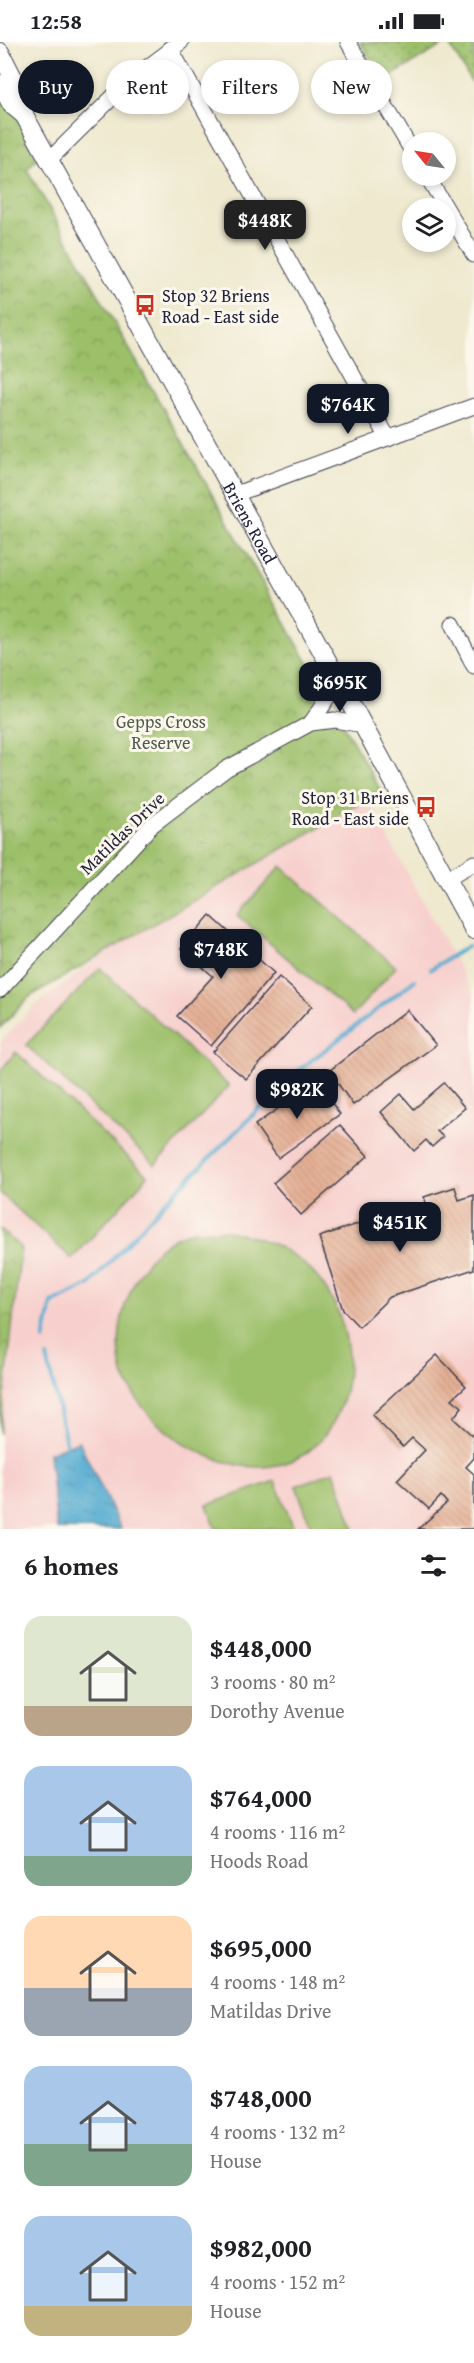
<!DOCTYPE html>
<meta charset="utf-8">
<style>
body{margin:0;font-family:"Gentium Book Plus",serif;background:#f2f2f2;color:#202124;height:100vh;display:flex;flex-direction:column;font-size:22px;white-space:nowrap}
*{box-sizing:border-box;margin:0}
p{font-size:20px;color:#757577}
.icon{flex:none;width:33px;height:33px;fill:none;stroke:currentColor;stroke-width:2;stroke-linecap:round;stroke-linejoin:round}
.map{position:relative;height:1487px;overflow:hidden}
.sheet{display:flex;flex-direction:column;background:#fff;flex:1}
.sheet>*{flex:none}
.top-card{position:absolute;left:18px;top:18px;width:438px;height:54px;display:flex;gap:12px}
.needle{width:39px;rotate:300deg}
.controls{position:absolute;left:402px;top:90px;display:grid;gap:12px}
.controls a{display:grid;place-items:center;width:54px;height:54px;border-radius:50%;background:#fff;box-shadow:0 3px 9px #0003;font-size:30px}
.price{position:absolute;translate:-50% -51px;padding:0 14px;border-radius:12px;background:#111827;color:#fff;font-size:20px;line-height:39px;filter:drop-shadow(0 2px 3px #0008)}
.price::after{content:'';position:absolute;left:50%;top:36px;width:18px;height:14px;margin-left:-9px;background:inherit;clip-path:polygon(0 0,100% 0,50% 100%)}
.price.selected{background:#222;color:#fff}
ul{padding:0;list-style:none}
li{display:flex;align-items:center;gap:18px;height:150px;padding:0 24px}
li span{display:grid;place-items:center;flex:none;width:168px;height:120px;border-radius:18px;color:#555}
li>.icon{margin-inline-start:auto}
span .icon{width:72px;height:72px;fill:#fffc;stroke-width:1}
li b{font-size:26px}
h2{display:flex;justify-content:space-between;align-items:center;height:72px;padding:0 24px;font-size:26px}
.chip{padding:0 21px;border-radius:27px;background:#fff;box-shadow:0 3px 9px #0003;font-size:21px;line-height:54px}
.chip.selected{background:#111827;color:#fff}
.status{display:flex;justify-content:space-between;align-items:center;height:42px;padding:0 30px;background:#fff;direction:ltr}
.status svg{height:16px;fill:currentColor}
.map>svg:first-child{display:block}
.built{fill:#f7d0cd}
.grass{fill:#9cbf69;stroke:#5f7052;stroke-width:1.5}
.park{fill:url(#park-crowns);stroke:#5f7052;stroke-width:1.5}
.garden{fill:url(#garden-dots);stroke:#5f7052;stroke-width:1.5}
.water{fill:url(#water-ripples);stroke:#3b6786;stroke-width:1.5}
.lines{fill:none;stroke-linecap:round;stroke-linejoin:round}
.stream{stroke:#54acd1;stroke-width:4}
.building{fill:url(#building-back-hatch)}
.minor-casing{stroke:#414051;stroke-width:17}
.major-casing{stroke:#414051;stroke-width:20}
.minor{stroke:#fff;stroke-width:15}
.major{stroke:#fff;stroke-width:18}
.labels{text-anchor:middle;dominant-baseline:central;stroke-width:6;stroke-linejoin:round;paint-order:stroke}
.poi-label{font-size:18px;fill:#22223b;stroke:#fbf7ec;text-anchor:start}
.street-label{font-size:18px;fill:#22223b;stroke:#fbf7ec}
.park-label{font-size:18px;fill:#4d594b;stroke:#fbf7ec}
</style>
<div class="status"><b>12:58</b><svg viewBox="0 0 49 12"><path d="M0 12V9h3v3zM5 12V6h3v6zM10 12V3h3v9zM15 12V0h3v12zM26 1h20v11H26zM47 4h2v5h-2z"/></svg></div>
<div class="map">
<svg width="474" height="1487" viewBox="0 0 474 1487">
<defs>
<pattern id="park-crowns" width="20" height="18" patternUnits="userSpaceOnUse" patternTransform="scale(1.5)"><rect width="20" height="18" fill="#9cbf69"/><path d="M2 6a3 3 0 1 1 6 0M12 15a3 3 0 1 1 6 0" fill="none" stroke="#7f9b58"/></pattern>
<pattern id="garden-dots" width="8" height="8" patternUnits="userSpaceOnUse" patternTransform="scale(1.5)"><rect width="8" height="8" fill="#9cbf69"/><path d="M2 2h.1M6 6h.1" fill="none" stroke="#7f9b58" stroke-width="1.8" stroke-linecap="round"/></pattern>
<pattern id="water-ripples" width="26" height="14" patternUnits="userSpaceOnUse" patternTransform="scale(1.5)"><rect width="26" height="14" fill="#54acd1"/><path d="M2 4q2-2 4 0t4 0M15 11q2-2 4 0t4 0" fill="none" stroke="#458cab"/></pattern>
<pattern id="building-back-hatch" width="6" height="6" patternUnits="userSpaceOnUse" patternTransform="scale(1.5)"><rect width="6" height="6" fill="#e5b095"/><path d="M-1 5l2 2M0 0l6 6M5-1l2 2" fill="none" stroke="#c49781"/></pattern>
</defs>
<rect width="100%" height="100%" fill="#fbf7ec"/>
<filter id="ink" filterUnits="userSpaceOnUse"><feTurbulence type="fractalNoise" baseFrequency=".0167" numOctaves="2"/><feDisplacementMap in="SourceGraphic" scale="12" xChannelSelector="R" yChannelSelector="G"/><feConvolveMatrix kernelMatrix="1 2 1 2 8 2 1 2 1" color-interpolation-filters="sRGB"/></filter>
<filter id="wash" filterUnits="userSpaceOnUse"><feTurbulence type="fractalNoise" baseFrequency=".008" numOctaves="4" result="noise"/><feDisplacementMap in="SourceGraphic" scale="24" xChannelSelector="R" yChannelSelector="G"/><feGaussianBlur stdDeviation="1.35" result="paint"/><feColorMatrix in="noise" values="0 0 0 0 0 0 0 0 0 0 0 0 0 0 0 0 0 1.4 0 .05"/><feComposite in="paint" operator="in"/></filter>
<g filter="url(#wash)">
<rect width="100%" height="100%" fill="#efe9cf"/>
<polygon class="built" points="350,726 474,953 474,1487 0,1487 0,1403 19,1213 0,1194 0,1000 36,963"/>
<g class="grass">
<polygon points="281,824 396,925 353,973 237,873"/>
<polygon points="100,926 229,1044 155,1123 26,1003"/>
<polygon points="16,1010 148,1134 72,1217 0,1151 0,1029"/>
<path d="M 222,1188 C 248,1193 272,1198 294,1214 C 350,1253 367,1339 324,1394 C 273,1459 167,1410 133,1351 C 130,1345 125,1338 123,1332 C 116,1303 119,1274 131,1248 C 141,1224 160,1199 186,1191 C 197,1188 211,1189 222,1188 Z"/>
<polygon points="334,1429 354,1487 312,1487 296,1444"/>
<polygon points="275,1439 294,1487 216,1487 207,1463"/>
</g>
<g class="park">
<polygon points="0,47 45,108 27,127 381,749 29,955 0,986"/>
<polygon points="0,1187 21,1206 0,1392"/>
</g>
<polygon class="garden" points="360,0 474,0 474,44 448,0 383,39"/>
<polygon class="water" points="79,1399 121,1487 57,1487 49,1411"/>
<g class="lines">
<g class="stream">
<polyline points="431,927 468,904"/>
<polyline points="44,1298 52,1261 89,1243 164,1161 294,1032 415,938"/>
<polyline points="47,1315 67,1405"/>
</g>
</g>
<g id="blocks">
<g class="building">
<polygon points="210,873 274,931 211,1004 177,974 213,934 181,907"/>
<polygon points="279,935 312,964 246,1037 213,1010"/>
<polygon points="407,968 436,1003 353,1063 329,1029"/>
<polygon points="316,1040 340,1072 278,1116 255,1083"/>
<polygon points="444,1041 465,1066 437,1089 443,1095 432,1105 426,1098 414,1109 381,1070 401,1052 414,1067"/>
<polygon points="340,1083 368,1114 301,1173 273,1141"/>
<polygon points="455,1145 459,1158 474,1153 474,1227 390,1255 359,1285 343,1268 319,1195 408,1165 412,1176 424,1172 429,1169 424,1155"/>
<polygon points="437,1313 466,1344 452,1357 462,1365 453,1376 474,1395 474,1416 466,1425 474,1432 474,1487 418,1487 447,1461 441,1454 429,1467 397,1438 425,1408 412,1396 403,1405 372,1373"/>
</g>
</g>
</g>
<g filter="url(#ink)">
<use href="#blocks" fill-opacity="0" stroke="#414051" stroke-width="1.5"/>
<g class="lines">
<defs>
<g id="minor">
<polyline points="348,0 412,109"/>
<polyline points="170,6 388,396"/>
<polyline points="48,119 128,40 181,0"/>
<polyline points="427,134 474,213"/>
<polyline points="233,453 474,364"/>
<polyline points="453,582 474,624"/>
<polyline points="311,681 339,640"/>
<polyline points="447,837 474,821"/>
<polyline points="0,948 152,783 226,727 311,681 335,678 363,683"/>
</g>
<g id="major">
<polyline points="0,10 23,55 24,73"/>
<path id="s1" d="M 0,42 L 12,63 L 24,73 L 353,665 L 474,888"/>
</g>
</defs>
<use href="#minor" class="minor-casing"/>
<use href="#major" class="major-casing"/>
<use href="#minor" class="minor"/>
<use href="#major" class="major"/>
</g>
</g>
<defs>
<symbol id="bus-bare" viewBox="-9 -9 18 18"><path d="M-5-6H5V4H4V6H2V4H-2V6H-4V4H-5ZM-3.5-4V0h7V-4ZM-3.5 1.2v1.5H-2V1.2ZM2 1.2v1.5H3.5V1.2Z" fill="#c8321e" stroke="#fbf7ec" stroke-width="2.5" paint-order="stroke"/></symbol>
</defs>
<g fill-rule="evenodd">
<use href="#bus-bare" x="130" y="248" width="30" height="30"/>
<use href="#bus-bare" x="411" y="750" width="30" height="30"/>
</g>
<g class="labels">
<g class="poi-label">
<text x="162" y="253">Stop 32 Briens<tspan x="162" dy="21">Road - East side</tspan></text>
<text x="409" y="755" text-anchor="end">Stop 31 Briens<tspan x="409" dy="21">Road - East side</tspan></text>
</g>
<g class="street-label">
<text stroke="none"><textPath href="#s1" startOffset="506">Briens Road</textPath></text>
<text transform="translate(122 791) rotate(-44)">Matildas Drive</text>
</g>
<g class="park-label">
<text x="161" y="679">Gepps Cross<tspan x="161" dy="21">Reserve</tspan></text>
</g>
</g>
</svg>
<div class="controls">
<a><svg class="needle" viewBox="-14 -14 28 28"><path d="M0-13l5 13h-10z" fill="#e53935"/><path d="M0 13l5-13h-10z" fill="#757577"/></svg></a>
<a><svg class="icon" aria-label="layers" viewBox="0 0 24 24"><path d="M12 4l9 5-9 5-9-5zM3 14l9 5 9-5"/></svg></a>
</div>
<b class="price selected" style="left:265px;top:209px">$448K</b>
<b class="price" style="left:348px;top:393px">$764K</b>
<b class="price" style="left:340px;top:671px">$695K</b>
<b class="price" style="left:221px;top:938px">$748K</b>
<b class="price" style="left:297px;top:1078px">$982K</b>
<b class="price" style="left:400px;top:1211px">$451K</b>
<div class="top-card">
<a class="chip selected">Buy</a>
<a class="chip">Rent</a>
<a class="chip">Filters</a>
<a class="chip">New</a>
</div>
</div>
<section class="sheet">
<h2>6 homes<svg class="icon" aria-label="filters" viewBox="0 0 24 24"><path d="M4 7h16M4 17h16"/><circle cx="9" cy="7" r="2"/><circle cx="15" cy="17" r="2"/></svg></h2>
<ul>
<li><span style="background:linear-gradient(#dfe7d0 75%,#b9a48a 0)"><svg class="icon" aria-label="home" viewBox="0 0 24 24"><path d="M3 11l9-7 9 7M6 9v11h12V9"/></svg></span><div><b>$448,000</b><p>3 rooms · 80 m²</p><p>Dorothy Avenue</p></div></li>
<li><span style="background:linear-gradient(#a9c7e8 75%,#7fa58c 0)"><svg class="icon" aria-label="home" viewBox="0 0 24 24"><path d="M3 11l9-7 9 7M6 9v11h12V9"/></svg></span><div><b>$764,000</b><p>4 rooms · 116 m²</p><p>Hoods Road</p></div></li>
<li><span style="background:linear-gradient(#ffd9b3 60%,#9aa5b1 0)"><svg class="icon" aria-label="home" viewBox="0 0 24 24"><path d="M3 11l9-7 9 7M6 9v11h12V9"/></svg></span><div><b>$695,000</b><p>4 rooms · 148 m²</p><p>Matildas Drive</p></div></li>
<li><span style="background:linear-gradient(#a9c7e8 65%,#7fa58c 0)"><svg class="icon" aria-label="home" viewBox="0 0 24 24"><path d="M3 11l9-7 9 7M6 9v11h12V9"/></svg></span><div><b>$748,000</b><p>4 rooms · 132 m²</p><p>House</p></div></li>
<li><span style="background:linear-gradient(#a9c7e8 75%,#c2b280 0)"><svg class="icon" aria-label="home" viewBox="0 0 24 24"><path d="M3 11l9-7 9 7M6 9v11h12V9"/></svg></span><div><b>$982,000</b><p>4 rooms · 152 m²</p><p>House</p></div></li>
</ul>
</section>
